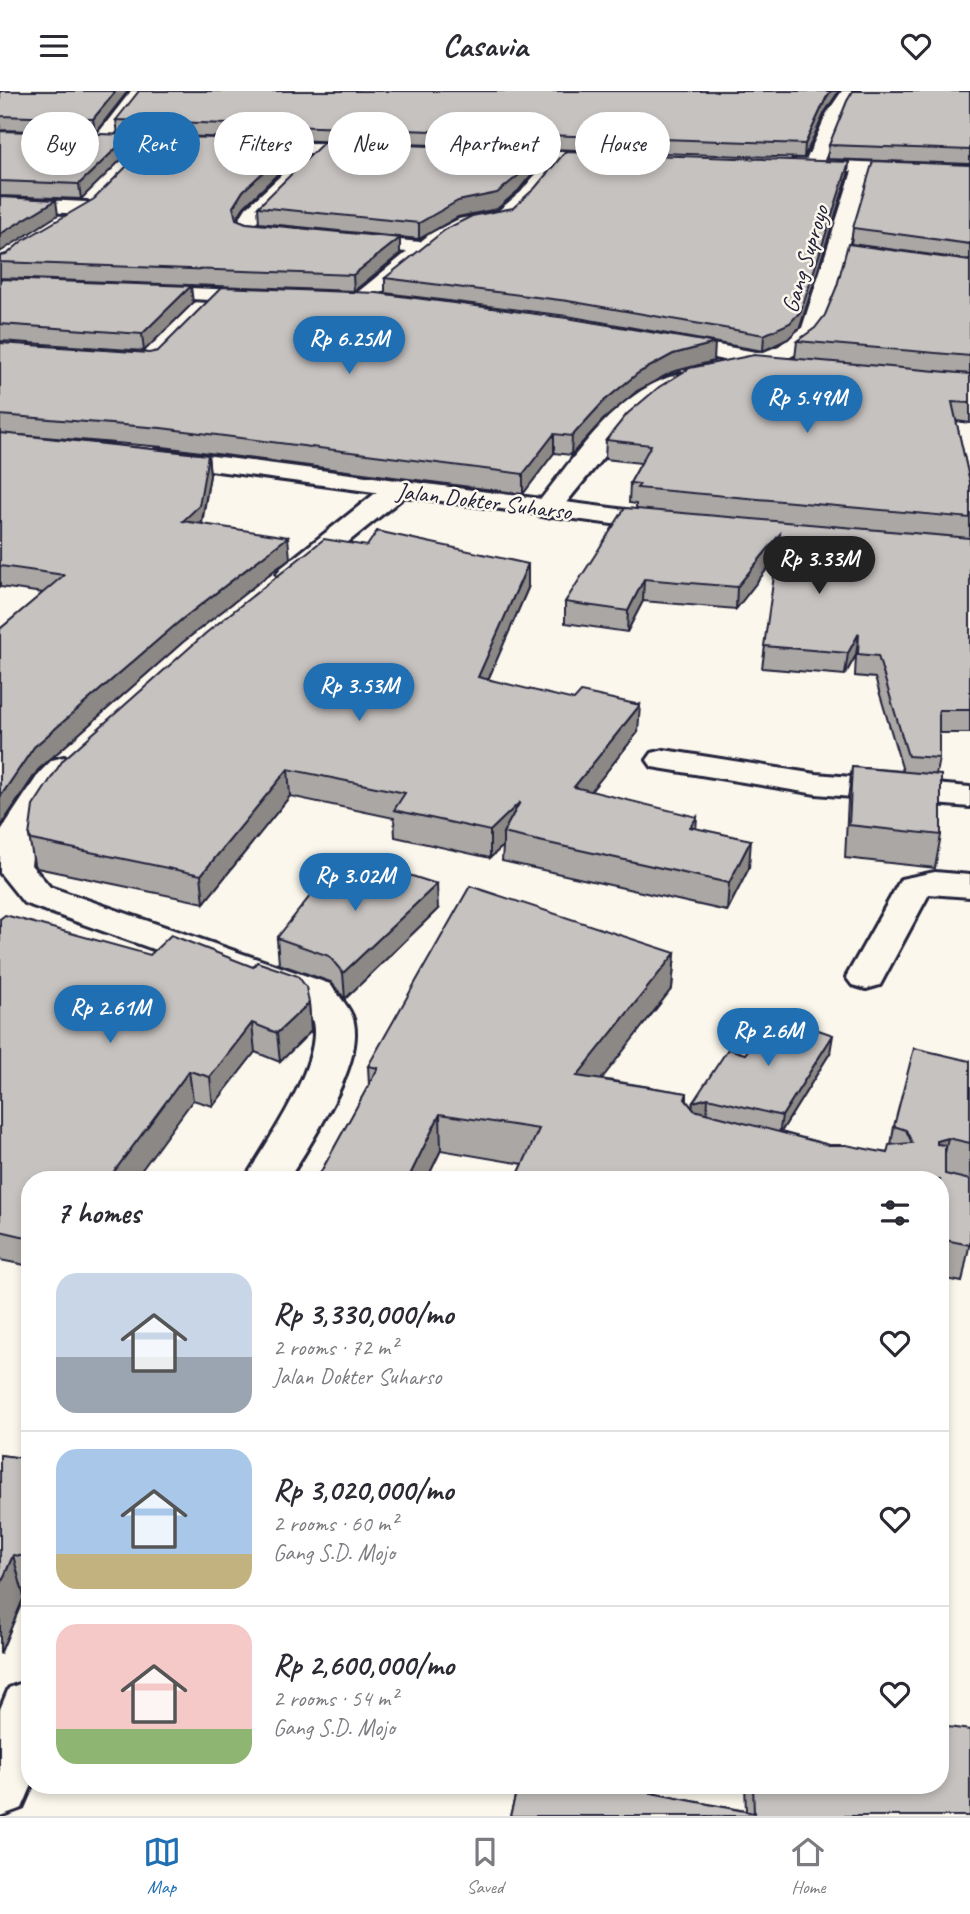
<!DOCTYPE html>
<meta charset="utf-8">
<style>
body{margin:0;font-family:Caveat,sans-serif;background:#f7f7f7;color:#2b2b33;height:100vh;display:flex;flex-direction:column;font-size:26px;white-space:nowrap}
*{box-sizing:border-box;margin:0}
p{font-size:23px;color:#7c7c81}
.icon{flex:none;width:38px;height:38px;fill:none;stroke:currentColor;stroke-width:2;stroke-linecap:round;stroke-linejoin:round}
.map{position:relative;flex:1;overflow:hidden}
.sheet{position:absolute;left:21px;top:1080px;width:928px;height:623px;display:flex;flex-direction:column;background:#fff;border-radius:28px;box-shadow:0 4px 10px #0003}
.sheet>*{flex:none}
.banner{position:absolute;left:21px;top:21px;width:929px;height:63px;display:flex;gap:14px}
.price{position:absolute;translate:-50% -60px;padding:0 16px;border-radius:24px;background:#1f6fb2;color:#fff;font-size:23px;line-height:46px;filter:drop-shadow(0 2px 4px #0008)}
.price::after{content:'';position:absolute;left:50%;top:42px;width:21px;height:16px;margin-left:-10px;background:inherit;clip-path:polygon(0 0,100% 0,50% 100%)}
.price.on{background:#222;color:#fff}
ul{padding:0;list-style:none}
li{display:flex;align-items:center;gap:21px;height:175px;padding:0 35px}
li+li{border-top:2px solid #e1e1e2}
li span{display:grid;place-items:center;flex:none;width:196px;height:140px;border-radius:21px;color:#555}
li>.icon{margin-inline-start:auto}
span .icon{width:84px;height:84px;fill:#fffc;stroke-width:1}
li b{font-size:30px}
h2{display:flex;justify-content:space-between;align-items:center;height:84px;padding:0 35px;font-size:30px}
.chip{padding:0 24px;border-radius:32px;background:#fff;box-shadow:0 4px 10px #0003;font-size:24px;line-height:63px}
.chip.on{background:#1f6fb2;color:#fff}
header{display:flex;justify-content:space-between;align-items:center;height:91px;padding:0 35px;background:#fff;font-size:32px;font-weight:700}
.dock{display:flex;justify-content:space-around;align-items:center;height:98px;border-top:2px solid #e1e1e2;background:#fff;font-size:19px;color:#7c7c81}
.dock a{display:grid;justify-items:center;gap:4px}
.dock .on{color:#1f6fb2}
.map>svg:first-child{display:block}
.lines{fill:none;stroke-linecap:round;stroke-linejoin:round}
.minor-casing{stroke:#22223b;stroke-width:6}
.tertiary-casing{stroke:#22223b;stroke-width:6}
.minor{fill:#fbf7ec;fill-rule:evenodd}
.tertiary{fill:#fbf7ec;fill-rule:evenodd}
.wall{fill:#aaa7a5;stroke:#22223b;stroke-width:2}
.shaded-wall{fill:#8b8886;stroke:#22223b;stroke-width:2}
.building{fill:#c6c2c0;stroke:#22223b;stroke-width:2}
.labels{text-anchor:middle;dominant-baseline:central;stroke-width:5;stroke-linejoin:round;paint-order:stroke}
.far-street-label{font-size:24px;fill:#22223b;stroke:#fbf7ec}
</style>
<header><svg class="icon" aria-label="menu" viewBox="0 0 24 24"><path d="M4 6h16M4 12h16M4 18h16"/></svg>Casavia<svg class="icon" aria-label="heart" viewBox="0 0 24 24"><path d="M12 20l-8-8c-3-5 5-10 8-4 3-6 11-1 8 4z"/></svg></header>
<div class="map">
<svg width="970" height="1725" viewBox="0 0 970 1725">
<rect width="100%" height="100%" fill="#fbf7ec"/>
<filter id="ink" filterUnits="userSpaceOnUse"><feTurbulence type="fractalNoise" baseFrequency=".0143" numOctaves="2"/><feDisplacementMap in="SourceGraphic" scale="14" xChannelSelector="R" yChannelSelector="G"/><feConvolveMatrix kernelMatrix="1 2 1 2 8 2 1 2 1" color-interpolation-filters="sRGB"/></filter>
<g filter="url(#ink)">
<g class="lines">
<defs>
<g id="minor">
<polygon points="131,0 147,0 106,54 94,54 92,50"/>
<polygon points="842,0 858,0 843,22 822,74 819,78 807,78 804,74 827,22"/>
<polygon points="559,60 565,61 568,65 565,69 533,109 511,129 471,137 445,150 367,213 353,213 350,209 353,205 407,161 347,156 337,150 340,146 347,144 420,151 431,142 459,128 498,120 521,101 553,61"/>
<polygon points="299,72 308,77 305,81 254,133 297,141 300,145 297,149 290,151 240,143 236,133 246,117 293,73"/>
<path d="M 862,72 L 871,77 L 823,239 C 802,268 771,274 738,281 L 730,279 L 727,274 L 729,270 L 656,256 L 653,251 L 656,246 L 664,244 L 761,262 L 779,255 L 802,237 L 853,77 Z"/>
<polygon points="0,107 87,111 96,117 87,123 0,119"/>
<polygon points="139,195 267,200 274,202 277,206 274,210 267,212 132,205 129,201 132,197"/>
<path d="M 680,283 L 688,285 L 692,290 L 688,295 L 648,317 L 631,332 L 556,424 L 547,426 L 538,424 L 534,418 L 538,412 C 577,364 616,299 680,283 Z"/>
<polygon points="396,391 405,393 409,399 405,405 301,489 291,491 281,489 277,483 281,477 387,393"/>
<polygon points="664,659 816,683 970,696 970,716 816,703 652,676 647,669 652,662"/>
<path d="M 64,666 L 76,669 L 81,676 L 65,694 L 35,742 L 31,774 L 50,796 L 330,893 C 337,903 347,913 352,925 C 369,967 310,1052 289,1088 L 245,1088 C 267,1051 315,983 314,940 C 314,928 309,920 302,911 L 24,812 L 0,782 L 0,741 L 40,681 L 52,669 Z"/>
<polygon points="935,781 970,784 970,806 929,803 880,894 866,898 852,894 846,886 901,788"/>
<polygon points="30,1589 32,1694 22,1717 0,1725 0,1618 9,1597"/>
</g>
<g id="tertiary">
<polygon points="0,41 369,54 377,59 369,64 0,51"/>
<polygon points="488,58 614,62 623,67 614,72 482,67 479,63 482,59"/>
<polygon points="796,68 970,76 970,86 790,77 787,73"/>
<polygon points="159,358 672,425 682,427 685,433 682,439 672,441 150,371 146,366 150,361"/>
</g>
</defs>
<use href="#minor" class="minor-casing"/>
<use href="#tertiary" class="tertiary-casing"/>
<use href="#minor" class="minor"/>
<use href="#tertiary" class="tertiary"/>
</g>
<g class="wall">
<polygon points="0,0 128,0 95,42 0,39"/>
<polygon points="970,0 970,73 827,68 829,54"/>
<polygon points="825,21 804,67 118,43 116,29"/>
<polygon points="0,40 132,58 81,108 0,105"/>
<polygon points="540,59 540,73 519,99 497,118 458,126 419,148 259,132 258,116"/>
<polygon points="297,64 244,116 236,128 246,132 400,147 400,163 354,200 0,187 0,165"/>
<polygon points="970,74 970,169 851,153 853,137"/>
<polygon points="848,84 800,236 788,248 763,260 567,225 385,202 385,187"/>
<polygon points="970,170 970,332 956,330 970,391 970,642 939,642 939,667 936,683 941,744 935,777 845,767 848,708 852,676 903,680 875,587 855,585 856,564 845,584 762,577 777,465 736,518 643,510 627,541 565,532 565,511 636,417 636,413 629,412 630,392 641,372 605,368 606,349 795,267 797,250"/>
<polygon points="0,188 193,212 144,260 0,250"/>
<polygon points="0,252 149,262 714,270 672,281 637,300 603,329 571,364 554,362 523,403 163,356 20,344 208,364 210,384 202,433 290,467 183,551 38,679 0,736 0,538 43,502 0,496"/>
<polygon points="528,497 488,588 638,641 591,700 696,738 749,777 727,820 502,770 503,755 490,767 395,746 394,727 290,705 204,812 37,777 34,773 29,745"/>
<polygon points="341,801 438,818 345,908 331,891 279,873 277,847"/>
<polygon points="0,828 309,912 311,940 280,971 255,961 213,1015 193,1009 30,1088 30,1175 0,1169"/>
<polygon points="675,862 672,897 601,988 687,1002 687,1010 692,1018 693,1011 745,963 830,962 781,1041 829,1054 887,1062 891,1054 894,1035 970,970 970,1151 962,1191 940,1187 940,1088 516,1088 523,1073 441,1059 427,1088 317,1088 369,994 368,975"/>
<polygon points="0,1364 30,1368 30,1507 24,1506 0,1563"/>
<polygon points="518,1694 657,1694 655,1703 746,1720 745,1694 940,1694 970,1725 510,1725"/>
</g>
<g class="shaded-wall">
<polygon points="116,0 128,0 95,42 93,28"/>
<polygon points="831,0 839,0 825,21 804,67 805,53 826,7"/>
<polygon points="130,44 132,58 81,108 79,93"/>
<polygon points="297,50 297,64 244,116 234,132 233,116 243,100"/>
<polygon points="540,59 540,73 519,99 497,118 458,126 419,148 419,132"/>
<polygon points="849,71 848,84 800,236 788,248 763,260 764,244"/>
<polygon points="56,109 58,124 0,161 0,143"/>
<polygon points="400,147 400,163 354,200 353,184"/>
<polygon points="191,195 193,212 144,260 142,243"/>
<polygon points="715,252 714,270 672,281 637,300 603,329 571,364 572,345 604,310 638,282 673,263"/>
<polygon points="554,343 554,362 523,403 523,383"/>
<polygon points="208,364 210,384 201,435 183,430"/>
<polygon points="780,443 778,464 736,518 737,496"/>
<polygon points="288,446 290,467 183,551 38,679 0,736 0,706 34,656 181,529"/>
<polygon points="528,473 528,497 478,612 478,586"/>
<polygon points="644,488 643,510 627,541 628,520"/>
<polygon points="859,542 856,564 845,584 848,562"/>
<polygon points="640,614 638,641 573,723 574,696"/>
<polygon points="288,678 290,705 204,812 201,784"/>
<polygon points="520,711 503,742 503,755 490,767 490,740"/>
<polygon points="697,726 695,754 690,736"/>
<polygon points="751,749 749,777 727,820 729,792"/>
<polygon points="437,793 438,818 345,908 343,882"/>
<polygon points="675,862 672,897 576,1021 577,985"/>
<polygon points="309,912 311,940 280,971 277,942"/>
<polygon points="252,932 255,961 213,1015 210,986"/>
<polygon points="833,944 830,962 779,1044 782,1025"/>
<polygon points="189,980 193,1009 135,1088 111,1088 110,1086"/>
<polygon points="708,1007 707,1025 691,1030 693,1011"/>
<polygon points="440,1023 441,1059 427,1088 408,1088"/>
<polygon points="948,1047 941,1083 937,1050"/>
<polygon points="13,1464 24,1506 0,1563 0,1495"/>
<polygon points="652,1694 657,1694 650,1725 651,1702"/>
</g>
<g class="building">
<polygon points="0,0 116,0 93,28 0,25"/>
<polygon points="139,0 831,0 826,7 805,53 116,29"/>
<polygon points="853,0 970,0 970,59 829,54 847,10"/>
<polygon points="0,40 130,44 79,93 0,90"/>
<polygon points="157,45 297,50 243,100 233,116 236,128 246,132 400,147 353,184 0,171 0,165 6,164 22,150 94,108"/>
<polygon points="324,51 540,59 519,84 497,102 458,110 419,132 258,116"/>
<polygon points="565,61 849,71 801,220 790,232 764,244 568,210 385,187 446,138 472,125 513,117 535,97"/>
<polygon points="873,70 970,74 970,153 853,137"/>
<polygon points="0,106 56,109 0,143"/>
<polygon points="848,153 970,170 970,265 797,250 815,237 825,224 837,195"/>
<polygon points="0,188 191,195 142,243 0,233"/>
<polygon points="222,196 377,202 567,227 715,252 673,263 638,282 604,310 572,345 554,343 523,383 161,337 0,324 0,252 149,262 158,260"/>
<polygon points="754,264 970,283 970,312 952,311 970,391 970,427 637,397 640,393 630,392 651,354 606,349 627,323 659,296 690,277"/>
<polygon points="0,342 208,364 199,415 183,430 288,446 181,529 34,656 0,706 0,538 64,484 0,475"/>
<polygon points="625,417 970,447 970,619 939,619 939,667 908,665 878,565 858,563 859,542 848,562 764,555 780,443 737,496 644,488 628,520 565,511"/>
<polygon points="377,440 528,473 478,586 574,609 581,601 640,614 574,696 697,726 690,736 751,749 729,792 503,742 520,711 490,740 394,719 405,702 288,678 201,784 32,749 29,745 33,715 63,669 206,542 324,448 367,455"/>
<polygon points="852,676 941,684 941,744 849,734"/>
<polygon points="362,769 437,793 343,882 329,865 277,847 318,795 341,801"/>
<polygon points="470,795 675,862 577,985 687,1002 685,1008 694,1019 829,1054 846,1054 887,1062 889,1054 912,1052 906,1039 894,1035 914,957 970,970 970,1052 948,1047 937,1050 937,1053 945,1054 945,1083 970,1089 970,1154 940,1148 940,1088 684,1088 664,1084 662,1088 516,1088 539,1038 440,1023 408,1088 317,1088 378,977 368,975"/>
<polygon points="5,824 150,864 171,844 253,876 257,871 298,885 306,896 309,912 277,942 252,932 210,986 189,980 110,1086 122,1088 30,1088 30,1147 0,1140 0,828"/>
<polygon points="775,924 833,944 782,1025 708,1007 693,1011 728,958 745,963"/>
<polygon points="0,1364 30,1368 30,1466 13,1464 0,1495"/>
<polygon points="940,1635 970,1639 970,1725 510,1725 518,1694 652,1694 651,1702 754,1722 753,1694 940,1694"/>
</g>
</g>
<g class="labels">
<g class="far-street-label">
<text transform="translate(805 168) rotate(-73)">Gang Suproyo</text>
<text transform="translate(484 410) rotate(7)">Jalan Dokter Suharso</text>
</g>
</g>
</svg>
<b class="price" style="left:349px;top:285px">Rp 6.25M</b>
<b class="price" style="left:807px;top:344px">Rp 5.49M</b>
<b class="price on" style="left:819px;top:505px">Rp 3.33M</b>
<b class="price" style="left:359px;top:632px">Rp 3.53M</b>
<b class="price" style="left:355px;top:822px">Rp 3.02M</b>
<b class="price" style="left:110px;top:954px">Rp 2.61M</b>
<b class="price" style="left:768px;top:977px">Rp 2.6M</b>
<div class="banner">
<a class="chip">Buy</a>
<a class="chip on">Rent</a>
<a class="chip">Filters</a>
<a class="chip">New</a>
<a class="chip">Apartment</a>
<a class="chip">House</a>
</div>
<section class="sheet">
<h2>7 homes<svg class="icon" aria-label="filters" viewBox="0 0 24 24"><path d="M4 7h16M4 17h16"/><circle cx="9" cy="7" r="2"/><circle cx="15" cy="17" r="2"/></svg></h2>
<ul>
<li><span style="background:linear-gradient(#c9d6e8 60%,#9aa5b1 0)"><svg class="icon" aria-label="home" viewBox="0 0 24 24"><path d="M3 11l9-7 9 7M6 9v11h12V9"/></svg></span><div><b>Rp 3,330,000/mo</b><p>2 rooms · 72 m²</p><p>Jalan Dokter Suharso</p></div><svg class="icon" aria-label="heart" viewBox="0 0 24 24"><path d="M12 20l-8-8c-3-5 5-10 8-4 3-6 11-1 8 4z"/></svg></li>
<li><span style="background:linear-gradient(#a9c7e8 75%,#c2b280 0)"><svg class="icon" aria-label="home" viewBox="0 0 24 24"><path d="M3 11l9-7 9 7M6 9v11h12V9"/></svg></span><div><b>Rp 3,020,000/mo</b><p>2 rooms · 60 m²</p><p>Gang S.D. Mojo</p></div><svg class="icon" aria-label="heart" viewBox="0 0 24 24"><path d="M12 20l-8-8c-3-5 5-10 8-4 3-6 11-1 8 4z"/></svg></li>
<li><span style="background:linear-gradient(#f6c9c9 75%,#8fb573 0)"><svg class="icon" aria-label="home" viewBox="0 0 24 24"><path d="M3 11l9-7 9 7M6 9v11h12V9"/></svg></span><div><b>Rp 2,600,000/mo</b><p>2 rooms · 54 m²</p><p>Gang S.D. Mojo</p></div><svg class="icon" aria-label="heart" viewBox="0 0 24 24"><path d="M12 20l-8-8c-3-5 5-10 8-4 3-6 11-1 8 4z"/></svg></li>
</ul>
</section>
</div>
<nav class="dock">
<a class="on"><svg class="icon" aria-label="map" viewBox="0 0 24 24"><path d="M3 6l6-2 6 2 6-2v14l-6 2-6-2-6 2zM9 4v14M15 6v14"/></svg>Map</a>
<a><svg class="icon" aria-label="saved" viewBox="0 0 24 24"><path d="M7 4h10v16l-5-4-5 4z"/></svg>Saved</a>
<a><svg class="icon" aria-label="home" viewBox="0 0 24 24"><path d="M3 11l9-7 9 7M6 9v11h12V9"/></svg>Home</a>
</nav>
